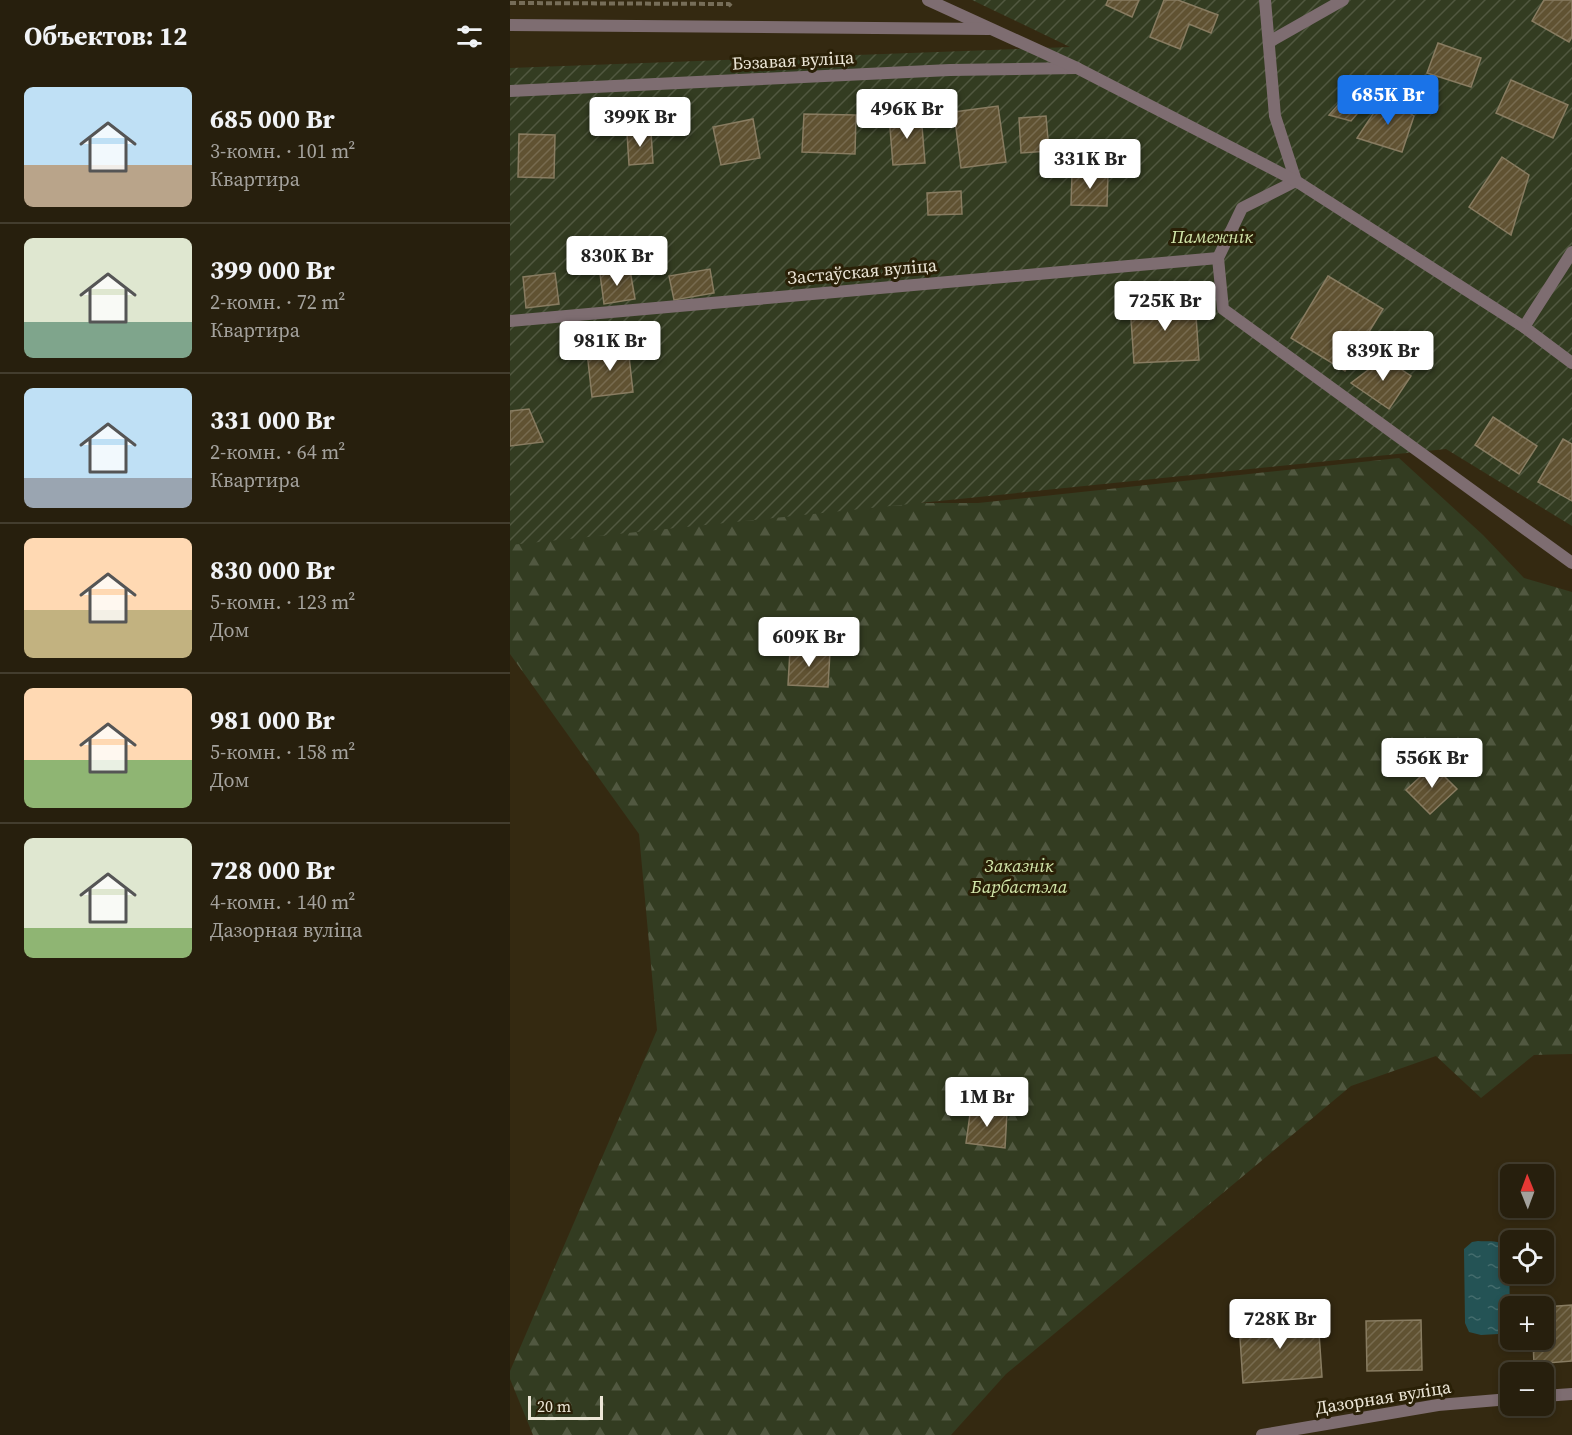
<!DOCTYPE html>
<html lang="ru">
<meta charset="utf-8">
<style>
body{margin:0;font-family:"Source Serif 4",serif;background:#332c1b;color:#f1f3f6;height:100vh;display:flex;flex-direction:column;font-size:22px;white-space:nowrap}
*{box-sizing:border-box;margin:0}
p{font-size:20px;color:#a4a29d}
.icon{flex:none;width:33px;height:33px;fill:none;stroke:currentColor;stroke-width:2;stroke-linecap:round;stroke-linejoin:round}
.map{position:relative;flex:1;overflow:hidden}
.sheet{display:flex;flex-direction:column;background:#271f0d;width:510px}
.sheet>*{flex:none}
.needle{width:39px;rotate:359deg}
.controls{position:absolute;left:990px;top:1164px;display:grid;gap:12px}
.controls a{display:grid;place-items:center;width:54px;height:54px;border-radius:9px;background:#271f0d;box-shadow:0 3px 9px #0003,0 0 0 2px #433d2e;font-size:30px}
.scale{position:absolute;left:18px;bottom:15px;width:75px;box-sizing:border-box;padding-left:6px;border:3px solid #ece6d7;border-top:0;font-size:16px;line-height:21px;white-space:nowrap;color:#ece6d7;-webkit-text-stroke:4px #2a2007;paint-order:stroke}
.price{position:absolute;translate:-50% -51px;padding:0 14px;border-radius:6px;background:#fff;color:#222;font-size:20px;line-height:39px;filter:drop-shadow(0 2px 3px #0008)}
.price::after{content:'';position:absolute;left:50%;top:36px;width:18px;height:14px;margin-left:-9px;background:inherit;clip-path:polygon(0 0,100% 0,50% 100%)}
.price.active{background:#1a73e8;color:#fff}
ul{padding:0;list-style:none}
li{display:flex;align-items:center;gap:18px;height:150px;padding:0 24px}
li+li{border-top:2px solid #433d2e}
li span{display:grid;place-items:center;flex:none;width:168px;height:120px;border-radius:9px;color:#555}
li>.icon{margin-inline-start:auto}
span .icon{width:72px;height:72px;fill:#fffc;stroke-width:1}
li b{font-size:26px}
h2{display:flex;justify-content:space-between;align-items:center;height:72px;padding:0 24px;font-size:26px}
main{display:flex;flex:1;min-height:0}
.map>svg:first-child{display:block}
.forest{fill:url(#forest-firs)}
.garden{fill:url(#garden-furrows)}
.water{fill:url(#water-ripples)}
.building{fill:url(#building-hatch);stroke:#887c61;stroke-width:1.5}
.lines{fill:none;stroke-linecap:round;stroke-linejoin:round}
.path{stroke:#766d58;stroke-width:4;stroke-dasharray:6 3;stroke-linecap:butt}
.lane{stroke:#7e6d71;stroke-width:12}
.street{stroke:#7e6d71;stroke-width:12}
.labels{text-anchor:middle;dominant-baseline:central;stroke-width:6;stroke-linejoin:round;paint-order:stroke}
.street-label{font-size:18px;fill:#ece6d7;stroke:#2a2007}
.park-label{font-size:18px;font-style:italic;fill:#d4e8ac;stroke:#2a2007}
</style>
<main>
<section class="sheet">
<h2>Объектов: 12<svg class="icon" aria-label="filters" viewBox="0 0 24 24"><path d="M4 7h16M4 17h16"/><circle cx="9" cy="7" r="2"/><circle cx="15" cy="17" r="2"/></svg></h2>
<ul>
<li><span style="background:linear-gradient(#bfe0f5 65%,#b9a48a 0)"><svg class="icon" aria-label="home" viewBox="0 0 24 24"><path d="M3 11l9-7 9 7M6 9v11h12V9"/></svg></span><div><b>685 000 Br</b><p>3-комн. · 101 m²</p><p>Квартира</p></div></li>
<li><span style="background:linear-gradient(#dfe7d0 70%,#7fa58c 0)"><svg class="icon" aria-label="home" viewBox="0 0 24 24"><path d="M3 11l9-7 9 7M6 9v11h12V9"/></svg></span><div><b>399 000 Br</b><p>2-комн. · 72 m²</p><p>Квартира</p></div></li>
<li><span style="background:linear-gradient(#bfe0f5 75%,#9aa5b1 0)"><svg class="icon" aria-label="home" viewBox="0 0 24 24"><path d="M3 11l9-7 9 7M6 9v11h12V9"/></svg></span><div><b>331 000 Br</b><p>2-комн. · 64 m²</p><p>Квартира</p></div></li>
<li><span style="background:linear-gradient(#ffd9b3 60%,#c2b280 0)"><svg class="icon" aria-label="home" viewBox="0 0 24 24"><path d="M3 11l9-7 9 7M6 9v11h12V9"/></svg></span><div><b>830 000 Br</b><p>5-комн. · 123 m²</p><p>Дом</p></div></li>
<li><span style="background:linear-gradient(#ffd9b3 60%,#8fb573 0)"><svg class="icon" aria-label="home" viewBox="0 0 24 24"><path d="M3 11l9-7 9 7M6 9v11h12V9"/></svg></span><div><b>981 000 Br</b><p>5-комн. · 158 m²</p><p>Дом</p></div></li>
<li><span style="background:linear-gradient(#dfe7d0 75%,#8fb573 0)"><svg class="icon" aria-label="home" viewBox="0 0 24 24"><path d="M3 11l9-7 9 7M6 9v11h12V9"/></svg></span><div><b>728 000 Br</b><p>4-комн. · 140 m²</p><p>Дазорная вуліца</p></div></li>
</ul>
</section>
<div class="map">
<svg width="1062" height="1435" viewBox="0 0 1062 1435">
<defs>
<pattern id="forest-firs" width="22" height="20" patternUnits="userSpaceOnUse" patternTransform="scale(1.5)"><rect width="22" height="20" fill="#333c21"/><path d="M5 1l3.5 6h-7zM16 11l3.5 6h-7z" fill="#515840"/></pattern>
<pattern id="garden-furrows" width="10" height="10" patternUnits="userSpaceOnUse" patternTransform="scale(1.5)"><rect width="10" height="10" fill="#333c21"/><path d="M-1 1l2-2M0 10L10 0M9 11l2-2" fill="none" stroke="#515840"/></pattern>
<pattern id="water-ripples" width="26" height="14" patternUnits="userSpaceOnUse" patternTransform="scale(1.5)"><rect width="26" height="14" fill="#245355"/><path d="M2 4q2-2 4 0t4 0M15 11q2-2 4 0t4 0" fill="none" stroke="#446c6d"/></pattern>
<pattern id="building-hatch" width="6" height="6" patternUnits="userSpaceOnUse" patternTransform="scale(1.5)"><rect width="6" height="6" fill="#605232"/><path d="M-1 1l2-2M0 6l6-6M5 7l2-2" fill="none" stroke="#776b4f"/></pattern>
</defs>
<rect width="100%" height="100%" fill="#342911"/>
<polygon class="forest" points="889,458 973,535 1014,578 1062,592 1062,1054 1024,1055 971,1098 926,1056 841,1086 496,1374 441,1435 23,1435 0,1379 0,1371 147,1030 129,834 0,654 0,503 468,503"/>
<polygon class="garden" points="462,0 1062,0 1062,526 936,449 0,545 0,68 560,47"/>
<path class="water" d="M 968,1241 C 981,1242 993,1238 999,1253 L 1000,1321 L 988,1322 L 988,1334 L 971,1335 L 959,1332 L 955,1323 L 954,1249 L 962,1242 Z"/>
<g class="building">
<polygon points="598,0 629,0 622,17 596,5"/>
<polygon points="654,0 668,0 708,15 701,33 679,24 670,49 640,37"/>
<polygon points="1034,0 1062,0 1062,37 1059,42 1022,21"/>
<polygon points="928,43 971,58 961,87 917,73"/>
<polygon points="850,80 865,93 841,121 819,115"/>
<polygon points="1001,80 1058,105 1043,138 986,113"/>
<polygon points="875,96 904,116 892,152 847,138"/>
<polygon points="488,106 496,162 451,168 444,112"/>
<polygon points="294,114 346,115 345,154 292,152"/>
<polygon points="411,114 415,163 383,165 379,116"/>
<polygon points="536,116 539,151 511,153 509,118"/>
<polygon points="243,119 250,158 211,165 203,127"/>
<polygon points="141,132 143,163 119,165 117,133"/>
<polygon points="9,134 45,135 44,178 8,177"/>
<polygon points="992,157 1019,175 1001,235 959,207"/>
<polygon points="562,173 598,174 597,206 561,205"/>
<polygon points="451,191 452,214 418,215 417,193"/>
<polygon points="200,269 204,293 164,300 159,276"/>
<polygon points="120,270 125,299 94,304 90,274"/>
<polygon points="45,273 49,304 16,308 13,277"/>
<polygon points="818,276 873,309 835,371 781,338"/>
<polygon points="685,301 689,360 624,363 620,305"/>
<polygon points="118,347 123,392 82,397 77,352"/>
<polygon points="874,358 901,376 879,409 841,383"/>
<polygon points="19,409 33,442 0,446 0,411"/>
<polygon points="983,417 1027,446 1009,474 965,445"/>
<polygon points="1053,439 1062,444 1062,501 1028,482"/>
<polygon points="280,650 320,652 318,687 278,685"/>
<polygon points="923,765 947,789 920,814 896,790"/>
<polygon points="461,1107 497,1112 495,1148 456,1143"/>
<polygon points="1062,1305 1062,1361 1024,1364 1023,1340 1034,1340 1034,1307"/>
<polygon points="808,1318 812,1377 733,1383 729,1323"/>
<polygon points="911,1320 912,1370 857,1371 856,1321"/>
</g>
<g class="lines">
<polyline class="path" points="0,3 219,4 223,8"/>
<g class="lane">
<polyline points="755,0 765,116 786,181 732,208 708,258 713,309 1062,563"/>
<polyline points="759,42 833,0"/>
<polyline points="0,91 440,70 567,68"/>
<polyline points="0,321 708,258"/>
<polyline points="1014,327 1062,252"/>
</g>
<g class="street">
<polyline points="418,0 567,68 786,181 1014,327 1062,363"/>
<polyline points="0,25 479,29"/>
<polyline points="1034,1396 1062,1394"/>
<polyline points="752,1435 928,1405 1000,1399"/>
</g>
</g>
<g class="labels">
<g class="street-label">
<text transform="translate(283 60) rotate(-3)">Бэзавая вуліца</text>
<text transform="translate(352 271) rotate(-5)">Застаўская вуліца</text>
<text transform="translate(873 1397) rotate(-9)">Дазорная вуліца</text>
</g>
<g class="park-label">
<text x="702" y="236">Памежнік</text>
<text x="509" y="865">Заказнік<tspan x="509" dy="21">Барбастэла</tspan></text>
</g>
</g>
</svg>
<div class="controls">
<a><svg class="needle" viewBox="-14 -14 28 28"><path d="M0-13l5 13h-10z" fill="#e53935"/><path d="M0 13l5-13h-10z" fill="#a4a29d"/></svg></a>
<a><svg class="icon" aria-label="locate" viewBox="0 0 24 24"><circle cx="12" cy="12" r="6"/><path d="M12 2v4M12 18v4M2 12h4M18 12h4"/></svg></a>
<a>+</a>
<a>−</a>
</div>
<div class="scale">20 m</div>
<b class="price active" style="left:878px;top:126px">685K Br</b>
<b class="price" style="left:397px;top:140px">496K Br</b>
<b class="price" style="left:130px;top:148px">399K Br</b>
<b class="price" style="left:580px;top:190px">331K Br</b>
<b class="price" style="left:107px;top:287px">830K Br</b>
<b class="price" style="left:655px;top:332px">725K Br</b>
<b class="price" style="left:100px;top:372px">981K Br</b>
<b class="price" style="left:873px;top:382px">839K Br</b>
<b class="price" style="left:299px;top:668px">609K Br</b>
<b class="price" style="left:922px;top:789px">556K Br</b>
<b class="price" style="left:477px;top:1128px">1M Br</b>
<b class="price" style="left:770px;top:1350px">728K Br</b>
</div>
</main>
